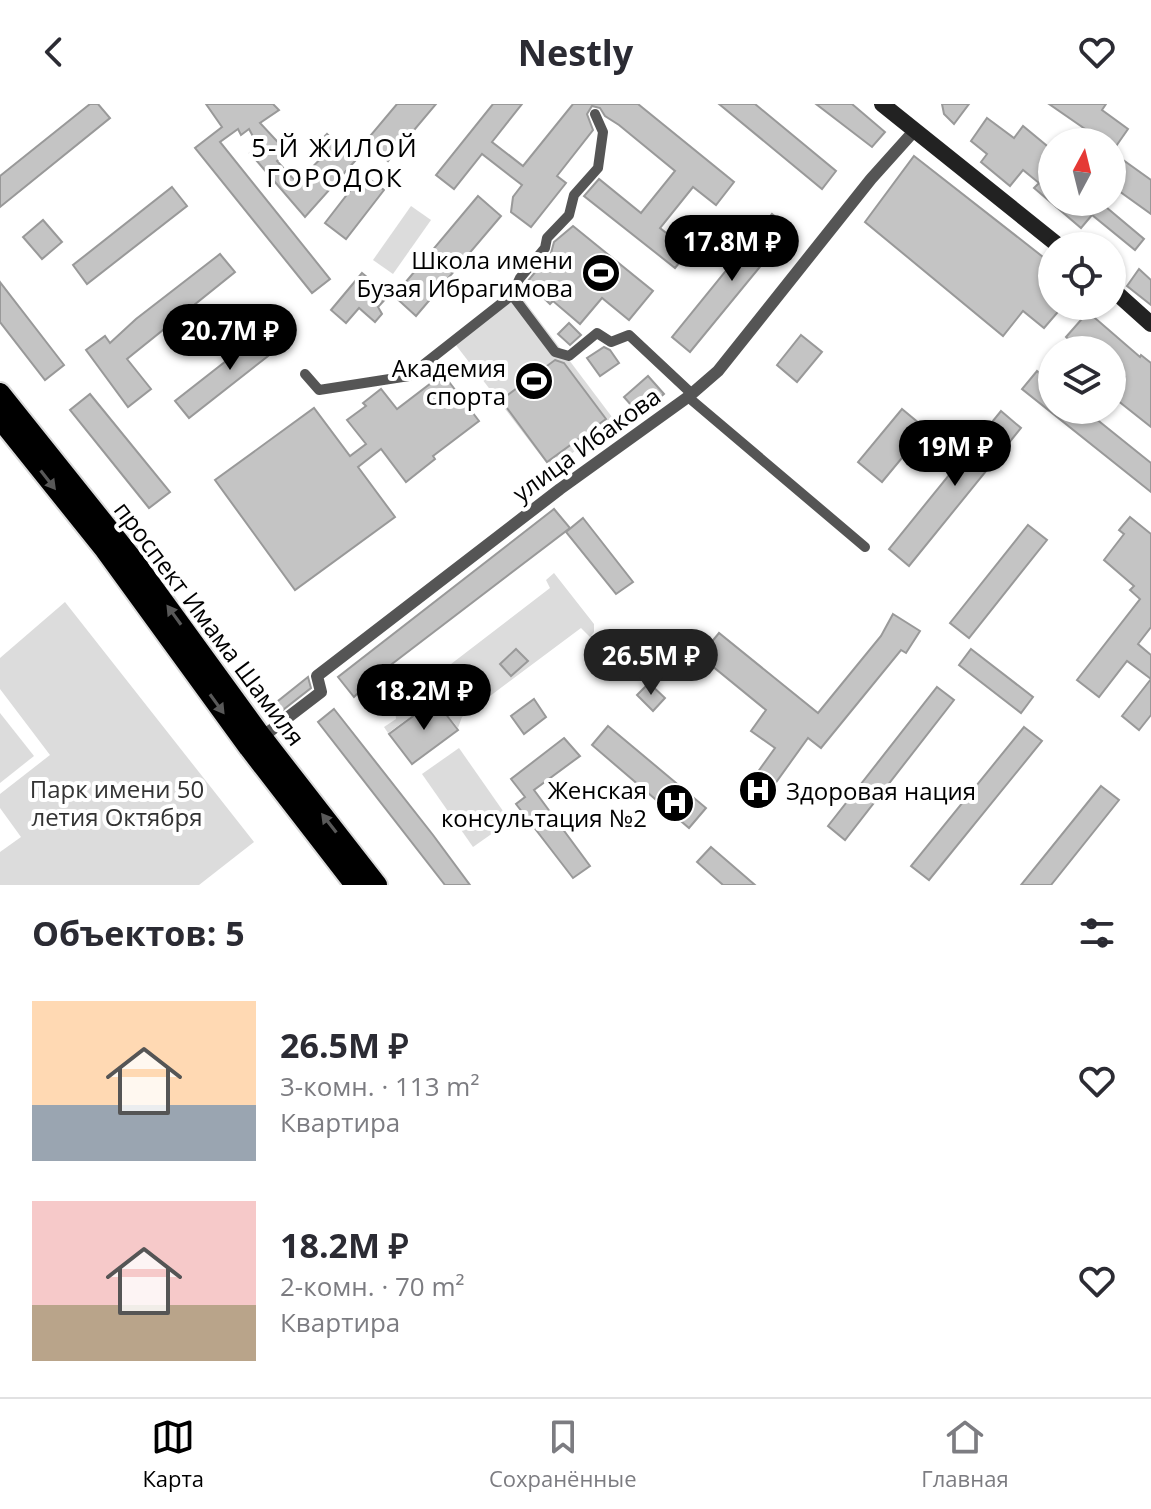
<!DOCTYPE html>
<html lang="ru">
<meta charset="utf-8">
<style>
body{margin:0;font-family:"Open Sans",sans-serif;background:#f7f7f7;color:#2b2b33;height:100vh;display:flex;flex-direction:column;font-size:30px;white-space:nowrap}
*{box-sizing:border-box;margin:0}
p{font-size:26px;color:#7c7c81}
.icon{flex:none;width:44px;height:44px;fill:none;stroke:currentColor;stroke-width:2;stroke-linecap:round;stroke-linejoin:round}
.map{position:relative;height:781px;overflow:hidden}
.sheet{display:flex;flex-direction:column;background:#fff;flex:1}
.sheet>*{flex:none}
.needle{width:52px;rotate:7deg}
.buttons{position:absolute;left:1038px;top:24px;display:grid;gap:16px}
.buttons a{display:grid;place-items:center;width:88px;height:88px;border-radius:50%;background:#fff;box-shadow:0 2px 6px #0004;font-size:40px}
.price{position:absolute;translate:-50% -68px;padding:0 18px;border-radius:28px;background:#000;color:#fff;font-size:26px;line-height:52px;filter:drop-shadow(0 2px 4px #0008)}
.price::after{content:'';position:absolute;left:50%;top:48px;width:24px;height:18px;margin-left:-12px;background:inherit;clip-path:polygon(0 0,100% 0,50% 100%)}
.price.active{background:#222;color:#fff}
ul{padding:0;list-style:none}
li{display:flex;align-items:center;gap:24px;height:200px;padding:0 32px}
li span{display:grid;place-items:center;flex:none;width:224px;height:160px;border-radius:0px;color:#555}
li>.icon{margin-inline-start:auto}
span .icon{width:96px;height:96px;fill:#fffc;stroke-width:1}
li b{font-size:34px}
h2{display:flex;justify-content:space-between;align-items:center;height:96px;padding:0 32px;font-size:34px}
header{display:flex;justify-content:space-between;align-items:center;height:104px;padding:0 32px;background:#fff;font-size:36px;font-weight:700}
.menu{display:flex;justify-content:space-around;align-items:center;height:112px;border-top:2px solid #e1e1e2;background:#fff;font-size:22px;color:#7c7c81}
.menu a{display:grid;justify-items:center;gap:4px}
.menu .active{color:#000}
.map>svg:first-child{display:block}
.green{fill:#dcdcdc}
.building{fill:#c4c4c4;stroke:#999;stroke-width:2}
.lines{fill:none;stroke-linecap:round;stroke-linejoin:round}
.primary-casing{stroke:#dbdbdb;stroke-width:24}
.pedestrian{stroke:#555;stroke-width:10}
.minor{stroke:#555;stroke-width:12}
.secondary{stroke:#222;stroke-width:16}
.primary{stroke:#000;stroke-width:20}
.oneway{fill:#595959}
.labels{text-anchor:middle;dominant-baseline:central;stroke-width:8;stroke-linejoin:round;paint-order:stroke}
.poi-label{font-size:24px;fill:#000;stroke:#fff;text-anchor:end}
.street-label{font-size:24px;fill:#000;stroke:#fff}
.park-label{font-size:24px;fill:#333;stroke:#fff}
.neighbourhood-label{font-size:26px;letter-spacing:2px;fill:#000;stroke:#fff}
</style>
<header><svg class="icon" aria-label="back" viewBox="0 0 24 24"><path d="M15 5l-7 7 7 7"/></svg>Nestly<svg class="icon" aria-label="heart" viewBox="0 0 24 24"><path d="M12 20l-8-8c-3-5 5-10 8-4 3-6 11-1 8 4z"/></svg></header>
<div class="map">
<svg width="1151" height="781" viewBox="0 0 1151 781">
<rect width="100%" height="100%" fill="#fff"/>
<g class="green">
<polygon points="411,102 431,116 393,170 373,156"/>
<polygon points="514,183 615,317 551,365 452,236"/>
<polygon points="554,469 594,520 594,528 590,533 581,524 462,613 458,624 435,595 388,629 384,623 396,615 395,603 550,484 546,476"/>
<polygon points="65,498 254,738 199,781 0,781 0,748 21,733 0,704 0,690 50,651 0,585 0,554"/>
<polygon points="0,609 34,652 0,679"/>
<polygon points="459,644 510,717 473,743 422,670"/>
</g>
<g class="building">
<polygon points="90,0 98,0 110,14 0,103 0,72"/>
<polygon points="206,0 273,0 279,6 260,19 287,48 277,57 297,79 329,46 320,37 327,30 355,57 305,113 250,49 258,42 249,25 241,31 238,25 220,38 330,175 312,189 195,44 222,23"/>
<polygon points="397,0 436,0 388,57 365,38"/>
<polygon points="493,0 522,0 492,38 523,62 573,0 638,0 734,78 716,101 693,83 660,124 689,147 675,164 584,92 599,75 641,109 675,67 619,21 605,12 600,4 592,2 587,10 593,26 557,72 566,79 531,123 511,108 513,93 522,81 482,50 454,85 436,71"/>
<polygon points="719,0 755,0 836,67 822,85"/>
<polygon points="816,0 852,0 885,28 872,43"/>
<polygon points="942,0 969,0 954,20 944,10"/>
<polygon points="1049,0 1106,0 1102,6 1128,25 1112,48 1151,76 1151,110 1112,82 1112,38 1081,38 1088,27"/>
<polygon points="987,14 1014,34 1023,22 1052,46 1052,98 1100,98 1144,135 1135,146 1092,111 1081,124 1034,84 1039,79 1023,66 1010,82 981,58 987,50 971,37"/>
<polygon points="914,52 1052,160 1052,202 1063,202 1044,224 1023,207 1003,232 865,118"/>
<polygon points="363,70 384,86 346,135 325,119"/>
<polygon points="172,83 187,102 87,180 73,161"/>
<polygon points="478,92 501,112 416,212 394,192"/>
<polygon points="772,110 791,125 690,248 672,233"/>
<polygon points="43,116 62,138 42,155 23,133"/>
<polygon points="573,122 653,187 629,216 602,194 580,220 553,197 550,200 527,178 551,149 554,138"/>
<polygon points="220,150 235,168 127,255 151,285 128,303 86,246 105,232 110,239 136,215"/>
<polygon points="1139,165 1151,176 1151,201 1127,182"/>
<polygon points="362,169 389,191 378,203 382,210 375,218 359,204 346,219 331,206"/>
<polygon points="0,178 64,261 45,276 0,218"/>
<polygon points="1088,208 1140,253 1141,251 1151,259 1151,323 1112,292 1125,273 1112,262 1112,246 1080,246 1066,233"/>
<polygon points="569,219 581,231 570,241 558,230"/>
<polygon points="272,221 286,238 189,314 175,297"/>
<polygon points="801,231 822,248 797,278 777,261"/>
<polygon points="604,243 610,246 619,259 600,272 587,254"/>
<polygon points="555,256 564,259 606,315 547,358 501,296"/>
<polygon points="1037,267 1052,280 1052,306 1085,306 1151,359 1151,388 1022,285"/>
<polygon points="443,270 479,317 433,352 435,355 406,378 381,345 358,363 395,413 295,486 215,376 314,304 350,352 366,340 347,316 366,302 363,299 381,285 397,305"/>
<polygon points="648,272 664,290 640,311 624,293"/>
<polygon points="90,290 170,388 149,404 70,306"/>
<polygon points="902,305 926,325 882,378 858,358"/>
<polygon points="1001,307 1021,324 909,462 889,445"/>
<polygon points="554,405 570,424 371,576 354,593 338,573"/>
<polygon points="1130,413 1151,430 1151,523 1138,540 1151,551 1151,611 1139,626 1122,612 1151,575 1127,557 1099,593 1077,576 1140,495 1130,486 1134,482 1104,456 1124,430 1119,426"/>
<polygon points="583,414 633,478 616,490 566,428"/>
<polygon points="1028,421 1047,436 969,534 950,519"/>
<polygon points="893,510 920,527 906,549 901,546 821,644 808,634 764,695 747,683 775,644 751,627 766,606 700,552 719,529 818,609 881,532"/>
<polygon points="516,545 528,557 511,572 500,560"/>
<polygon points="971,545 1033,593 1021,609 959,561"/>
<polygon points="308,573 311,584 279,609 273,601"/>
<polygon points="649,579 665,594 653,607 637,591"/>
<polygon points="937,583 954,596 845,736 828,722"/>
<polygon points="534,595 546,613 524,630 511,612"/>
<polygon points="435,596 458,626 412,660 389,630"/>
<polygon points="334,605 433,731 470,781 445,781 318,618"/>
<polygon points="608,622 706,704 689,724 592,641"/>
<polygon points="1024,623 1042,637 929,776 911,762"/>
<polygon points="564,634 580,652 534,686 590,762 573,774 516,700 525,693 511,675"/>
<polygon points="1101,682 1119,696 1051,781 1021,781"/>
<polygon points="711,743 755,781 723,781 697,758"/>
</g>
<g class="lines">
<defs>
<g id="primary">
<polyline points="0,289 135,458 262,633 377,781"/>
<polyline points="0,315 105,446 249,644 355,781"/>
</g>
</defs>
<use href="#primary" class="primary-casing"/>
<g class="pedestrian">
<polyline points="512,191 520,174 545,144 547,134 569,111 574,91 598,64 603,28 595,10"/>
<polyline points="305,270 319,286 409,272 512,191 555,248 569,252 597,229 611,238 629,231 692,290"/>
<polyline points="688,293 865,443"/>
</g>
<polyline class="minor" points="257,637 321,588 317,572 560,385 688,293 718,267 871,75 915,26"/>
<g class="secondary">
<polyline points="882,0 1059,142"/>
<polyline points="1112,185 1151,220"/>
</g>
<use href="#primary" class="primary"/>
</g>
<defs><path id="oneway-solid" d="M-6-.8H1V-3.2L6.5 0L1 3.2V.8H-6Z" transform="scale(2)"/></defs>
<g class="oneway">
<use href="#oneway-solid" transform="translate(48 376) rotate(52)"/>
<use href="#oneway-solid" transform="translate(174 511) rotate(-126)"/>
<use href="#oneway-solid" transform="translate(217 600) rotate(54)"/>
<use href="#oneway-solid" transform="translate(329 719) rotate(-128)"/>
</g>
<defs>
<symbol id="stadium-disc" viewBox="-11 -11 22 22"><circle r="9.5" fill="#000" stroke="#fff"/><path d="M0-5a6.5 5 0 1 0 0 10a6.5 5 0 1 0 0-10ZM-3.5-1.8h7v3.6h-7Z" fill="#fff"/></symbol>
<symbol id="hospital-disc" viewBox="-11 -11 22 22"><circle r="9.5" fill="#000" stroke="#fff"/><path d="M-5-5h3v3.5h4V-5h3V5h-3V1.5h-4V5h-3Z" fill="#fff"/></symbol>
</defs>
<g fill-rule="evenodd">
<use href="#stadium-disc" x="579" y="147" width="44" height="44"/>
<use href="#stadium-disc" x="512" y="255" width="44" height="44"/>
<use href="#hospital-disc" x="736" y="664" width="44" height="44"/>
<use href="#hospital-disc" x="653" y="677" width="44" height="44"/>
</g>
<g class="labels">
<g class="poi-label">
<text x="573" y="155">Школа имени<tspan x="573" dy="28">Бузая Ибрагимова</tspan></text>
<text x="506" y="263">Академия<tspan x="506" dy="28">спорта</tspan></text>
<text x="647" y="685">Женская<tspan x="647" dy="28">консультация №2</tspan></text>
<text x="786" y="686" text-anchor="start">Здоровая нация</text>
</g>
<g class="street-label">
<text transform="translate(586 340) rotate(-36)">улица Ибакова</text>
<text transform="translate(210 519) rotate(53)">проспект Имама Шамиля</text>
</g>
<g class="park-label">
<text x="117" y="684">Парк имени 50<tspan x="117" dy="28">летия Октября</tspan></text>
</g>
<g class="neighbourhood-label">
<text x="335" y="43">5-Й ЖИЛОЙ<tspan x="335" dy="30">ГОРОДОК</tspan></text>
</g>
</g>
</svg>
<div class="buttons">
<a><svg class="needle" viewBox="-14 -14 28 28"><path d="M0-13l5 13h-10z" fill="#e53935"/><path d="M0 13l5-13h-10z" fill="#7c7c81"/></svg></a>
<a><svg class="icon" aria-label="locate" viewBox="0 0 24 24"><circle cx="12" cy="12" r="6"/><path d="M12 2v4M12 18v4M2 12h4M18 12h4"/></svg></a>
<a><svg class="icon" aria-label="layers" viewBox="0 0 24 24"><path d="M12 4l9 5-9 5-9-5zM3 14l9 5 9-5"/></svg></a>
</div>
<b class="price" style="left:732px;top:179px">17.8M ₽</b>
<b class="price" style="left:230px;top:268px">20.7M ₽</b>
<b class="price" style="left:955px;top:384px">19M ₽</b>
<b class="price active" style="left:651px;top:593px">26.5M ₽</b>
<b class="price" style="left:424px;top:628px">18.2M ₽</b>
</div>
<section class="sheet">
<h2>Объектов: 5<svg class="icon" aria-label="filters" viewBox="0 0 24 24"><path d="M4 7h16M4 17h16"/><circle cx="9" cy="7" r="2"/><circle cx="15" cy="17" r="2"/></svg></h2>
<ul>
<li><span style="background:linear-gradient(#ffd9b3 65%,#9aa5b1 0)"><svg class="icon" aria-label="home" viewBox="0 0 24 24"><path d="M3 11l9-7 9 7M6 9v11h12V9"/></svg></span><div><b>26.5M ₽</b><p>3-комн. · 113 m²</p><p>Квартира</p></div><svg class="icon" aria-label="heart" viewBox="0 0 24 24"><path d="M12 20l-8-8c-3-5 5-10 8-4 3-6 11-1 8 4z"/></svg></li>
<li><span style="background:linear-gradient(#f6c9c9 65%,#b9a48a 0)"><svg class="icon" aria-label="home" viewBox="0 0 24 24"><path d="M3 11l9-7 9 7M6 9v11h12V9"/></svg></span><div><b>18.2M ₽</b><p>2-комн. · 70 m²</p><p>Квартира</p></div><svg class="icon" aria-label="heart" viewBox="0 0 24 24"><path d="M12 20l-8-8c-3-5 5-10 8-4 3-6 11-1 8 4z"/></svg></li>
</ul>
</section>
<nav class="menu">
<a class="active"><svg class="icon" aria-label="map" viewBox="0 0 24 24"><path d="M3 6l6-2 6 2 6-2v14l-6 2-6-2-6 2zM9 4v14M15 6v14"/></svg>Карта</a>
<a><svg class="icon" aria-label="saved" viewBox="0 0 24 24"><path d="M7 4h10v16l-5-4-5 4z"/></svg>Сохранённые</a>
<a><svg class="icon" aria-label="home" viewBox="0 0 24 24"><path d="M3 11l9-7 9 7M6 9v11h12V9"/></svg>Главная</a>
</nav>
